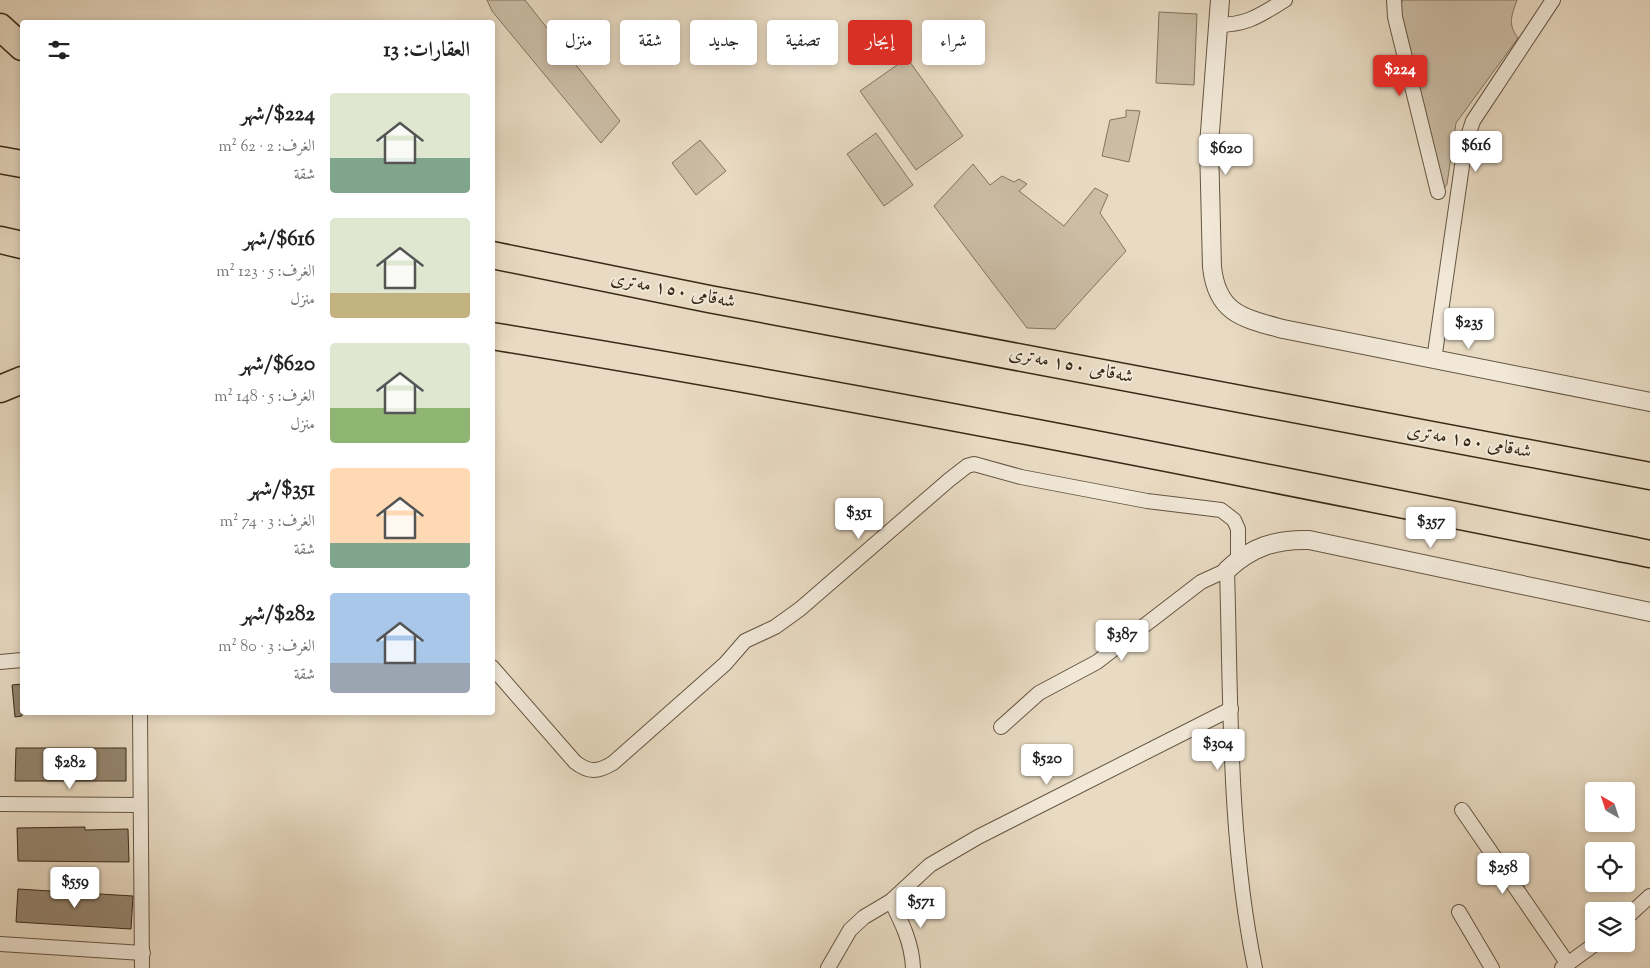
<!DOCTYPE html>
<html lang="ar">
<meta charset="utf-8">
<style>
body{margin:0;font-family:"Sorts Mill Goudy",Amiri,serif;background:#f2f2f2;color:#222;direction:rtl;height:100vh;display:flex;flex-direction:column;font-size:19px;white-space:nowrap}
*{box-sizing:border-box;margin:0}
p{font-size:16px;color:#767676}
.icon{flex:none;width:28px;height:28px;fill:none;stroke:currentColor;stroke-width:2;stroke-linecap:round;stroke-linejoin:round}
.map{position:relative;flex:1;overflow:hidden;direction:ltr}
.sheet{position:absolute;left:20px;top:20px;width:475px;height:695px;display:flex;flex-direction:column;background:#fff;border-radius:5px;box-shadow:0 2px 8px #0003;direction:rtl}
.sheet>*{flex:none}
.top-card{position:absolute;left:510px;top:20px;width:475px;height:45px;direction:rtl;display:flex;gap:10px}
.needle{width:32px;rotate:321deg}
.controls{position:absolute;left:1585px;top:782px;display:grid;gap:10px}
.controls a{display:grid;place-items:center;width:50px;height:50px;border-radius:5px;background:#fff;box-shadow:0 2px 8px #0003;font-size:25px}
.price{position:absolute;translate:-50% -42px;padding:0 11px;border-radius:5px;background:#fff;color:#222;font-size:16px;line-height:32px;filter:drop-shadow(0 1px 2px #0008)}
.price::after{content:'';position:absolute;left:50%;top:30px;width:15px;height:11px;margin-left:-8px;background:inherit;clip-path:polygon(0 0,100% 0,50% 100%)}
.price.selected{background:#d93025;color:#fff}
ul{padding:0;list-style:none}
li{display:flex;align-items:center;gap:15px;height:125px;padding:0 25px}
li span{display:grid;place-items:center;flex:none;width:140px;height:100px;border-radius:5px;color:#555}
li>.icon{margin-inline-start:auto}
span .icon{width:60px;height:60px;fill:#fffc;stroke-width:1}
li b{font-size:21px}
h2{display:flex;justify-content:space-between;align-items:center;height:60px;padding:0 25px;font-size:21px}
.chip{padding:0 18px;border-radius:5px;background:#fff;box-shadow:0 2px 8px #0003;font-size:18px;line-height:45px}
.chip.selected{background:#d93025;color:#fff}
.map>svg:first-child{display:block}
.green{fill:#cbbda6;stroke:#82745e}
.building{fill:#958670;stroke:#392a17}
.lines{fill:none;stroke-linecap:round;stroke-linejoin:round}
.minor-casing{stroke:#655642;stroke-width:16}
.tertiary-casing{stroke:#655642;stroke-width:20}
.motorway-casing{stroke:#392a17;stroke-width:29}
.minor{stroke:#f1e8d8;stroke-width:14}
.tertiary{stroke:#f1e8d8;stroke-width:18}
.motorway{stroke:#e9dbc3;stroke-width:26}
.labels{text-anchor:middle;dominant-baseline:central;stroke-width:4;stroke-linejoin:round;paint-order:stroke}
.street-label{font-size:19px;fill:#392a17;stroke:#f1e8d8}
</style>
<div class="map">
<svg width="1650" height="968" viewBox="0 0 1650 968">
<rect width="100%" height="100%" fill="#e9dbc3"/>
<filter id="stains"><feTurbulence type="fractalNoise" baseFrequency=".004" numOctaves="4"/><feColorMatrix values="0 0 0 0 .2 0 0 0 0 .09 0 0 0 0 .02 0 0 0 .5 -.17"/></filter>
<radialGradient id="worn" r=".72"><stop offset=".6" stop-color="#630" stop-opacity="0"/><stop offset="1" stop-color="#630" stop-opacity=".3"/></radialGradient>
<g class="green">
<polygon points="487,0 525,0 620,121 601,143 492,11"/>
<path d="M 1403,0 L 1517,0 C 1512,15 1507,24 1518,38 L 1456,123 L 1447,184 L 1442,192 L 1399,6 Z"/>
<polygon points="1159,12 1197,14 1194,85 1156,83"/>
<polygon points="907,58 963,136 916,170 860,91"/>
<polygon points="1126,110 1140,111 1129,162 1102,156 1110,120 1126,117"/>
<polygon points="876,133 913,185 884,206 847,154"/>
<polygon points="700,140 726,171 696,195 672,163"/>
<polygon points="973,164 990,185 1002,176 1014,182 1019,179 1027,184 1019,191 1064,226 1095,188 1108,195 1100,213 1126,251 1055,329 1027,328 934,206"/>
</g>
<g class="building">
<polygon points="22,684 22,716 15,717 12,685"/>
<polygon points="16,748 126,748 126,781 15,781"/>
<polygon points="85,827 85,830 128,829 129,862 18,861 17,828"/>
<polygon points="18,889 133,896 131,929 16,922"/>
</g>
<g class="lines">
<defs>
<g id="minor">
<polyline points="1394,0 1395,17 1438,192"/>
<path d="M 1217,25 C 1248,25 1260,15 1285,0"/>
<polyline points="1434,360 1465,145 1473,121 1553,0"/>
<polyline points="0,662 22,660"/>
<path d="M 492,667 L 575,762 C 589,773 598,772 613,763 L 725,664 L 745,641 L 775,627 L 800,609 L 949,480 L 967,466 L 974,464 L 1021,477 L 1147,501 L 1221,510 L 1234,520 L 1238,529 L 1238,559"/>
<polyline points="140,712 142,968"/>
<path d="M 1001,727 L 1039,693 L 1097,662 L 1201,582 L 1227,570 C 1231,702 1228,837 1255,968"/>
<polyline points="0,804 140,805"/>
<polyline points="1462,810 1568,964"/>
<path d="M 891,901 C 902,923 912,943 913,968"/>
<polyline points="1459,912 1492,968"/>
<polyline points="1626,918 1650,896"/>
<polyline points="0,944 143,953"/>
<polyline points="828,968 850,930 864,917 891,901 930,865 978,837 1231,709"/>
<polyline points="1562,968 1595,944"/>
</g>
<g id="tertiary">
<path d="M 1220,0 L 1209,145 L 1212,267 C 1217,313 1242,318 1283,329 L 1650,402"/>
<path d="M 1227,570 C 1251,547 1276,539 1309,540 L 1650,612"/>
</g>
<g id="motorway">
<polyline points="0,27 22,47"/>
<polyline points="0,160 22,164"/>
<polyline points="0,240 22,245"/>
<polyline points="492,255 709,299 1650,476"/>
<path d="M 492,336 C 880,399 1265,477 1650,554"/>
<polyline points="0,389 22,380"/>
</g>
</defs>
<use href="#minor" class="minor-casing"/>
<use href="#tertiary" class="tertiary-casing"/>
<use href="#motorway" class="motorway-casing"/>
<use href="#minor" class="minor"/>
<use href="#tertiary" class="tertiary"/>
<use href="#motorway" class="motorway"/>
</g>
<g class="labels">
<g class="street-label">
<text transform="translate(673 291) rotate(11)">شەقامی ١٥٠ مەتری</text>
<text transform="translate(1071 366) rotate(11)">شەقامی ١٥٠ مەتری</text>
<text transform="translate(1469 442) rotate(10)">شەقامی ١٥٠ مەتری</text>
</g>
</g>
<rect width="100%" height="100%" filter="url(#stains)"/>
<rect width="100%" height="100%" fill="url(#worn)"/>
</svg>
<div class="controls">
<a><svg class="needle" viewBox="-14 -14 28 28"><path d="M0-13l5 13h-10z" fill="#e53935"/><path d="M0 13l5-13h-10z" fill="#767676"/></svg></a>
<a><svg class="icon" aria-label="locate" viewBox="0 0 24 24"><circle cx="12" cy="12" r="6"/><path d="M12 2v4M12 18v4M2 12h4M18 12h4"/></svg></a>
<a><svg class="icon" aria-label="layers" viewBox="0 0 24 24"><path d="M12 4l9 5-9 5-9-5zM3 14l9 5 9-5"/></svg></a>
</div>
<b class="price selected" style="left:1400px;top:97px">$224</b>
<b class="price" style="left:1476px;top:173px">$616</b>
<b class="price" style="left:1226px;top:176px">$620</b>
<b class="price" style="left:1469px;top:350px">$235</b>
<b class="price" style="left:859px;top:540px">$351</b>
<b class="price" style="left:1431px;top:549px">$357</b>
<b class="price" style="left:1122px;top:662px">$387</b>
<b class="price" style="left:1218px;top:771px">$304</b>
<b class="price" style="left:1047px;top:786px">$520</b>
<b class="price" style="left:70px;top:790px">$282</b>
<b class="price" style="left:1503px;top:895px">$258</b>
<b class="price" style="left:75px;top:909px">$559</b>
<b class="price" style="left:921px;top:929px">$571</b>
<div class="top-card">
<a class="chip">شراء</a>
<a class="chip selected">إيجار</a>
<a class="chip">تصفية</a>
<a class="chip">جديد</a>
<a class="chip">شقة</a>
<a class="chip">منزل</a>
</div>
<section class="sheet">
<h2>العقارات: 13<svg class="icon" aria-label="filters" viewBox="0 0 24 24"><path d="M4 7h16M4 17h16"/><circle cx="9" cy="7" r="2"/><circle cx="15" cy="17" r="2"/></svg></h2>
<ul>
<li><span style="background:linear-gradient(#dfe7d0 65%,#7fa58c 0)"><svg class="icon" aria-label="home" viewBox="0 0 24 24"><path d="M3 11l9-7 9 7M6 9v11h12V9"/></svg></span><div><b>$224/شهر</b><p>الغرف: 2 · 62 m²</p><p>شقة</p></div></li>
<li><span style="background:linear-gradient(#dfe7d0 75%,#c2b280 0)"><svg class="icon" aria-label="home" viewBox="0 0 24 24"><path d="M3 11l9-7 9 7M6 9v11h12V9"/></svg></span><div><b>$616/شهر</b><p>الغرف: 5 · 123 m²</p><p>منزل</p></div></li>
<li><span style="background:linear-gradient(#dfe7d0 65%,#8fb573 0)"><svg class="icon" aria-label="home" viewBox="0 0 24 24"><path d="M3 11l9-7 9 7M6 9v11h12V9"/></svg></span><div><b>$620/شهر</b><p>الغرف: 5 · 148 m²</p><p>منزل</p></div></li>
<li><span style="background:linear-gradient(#ffd9b3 75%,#7fa58c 0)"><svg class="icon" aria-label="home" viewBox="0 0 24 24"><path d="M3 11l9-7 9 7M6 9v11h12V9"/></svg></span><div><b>$351/شهر</b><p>الغرف: 3 · 74 m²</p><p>شقة</p></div></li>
<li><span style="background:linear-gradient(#a9c7e8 70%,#9aa5b1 0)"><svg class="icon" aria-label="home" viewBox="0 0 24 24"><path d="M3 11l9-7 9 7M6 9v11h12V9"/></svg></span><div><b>$282/شهر</b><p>الغرف: 3 · 80 m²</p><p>شقة</p></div></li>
</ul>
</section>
</div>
